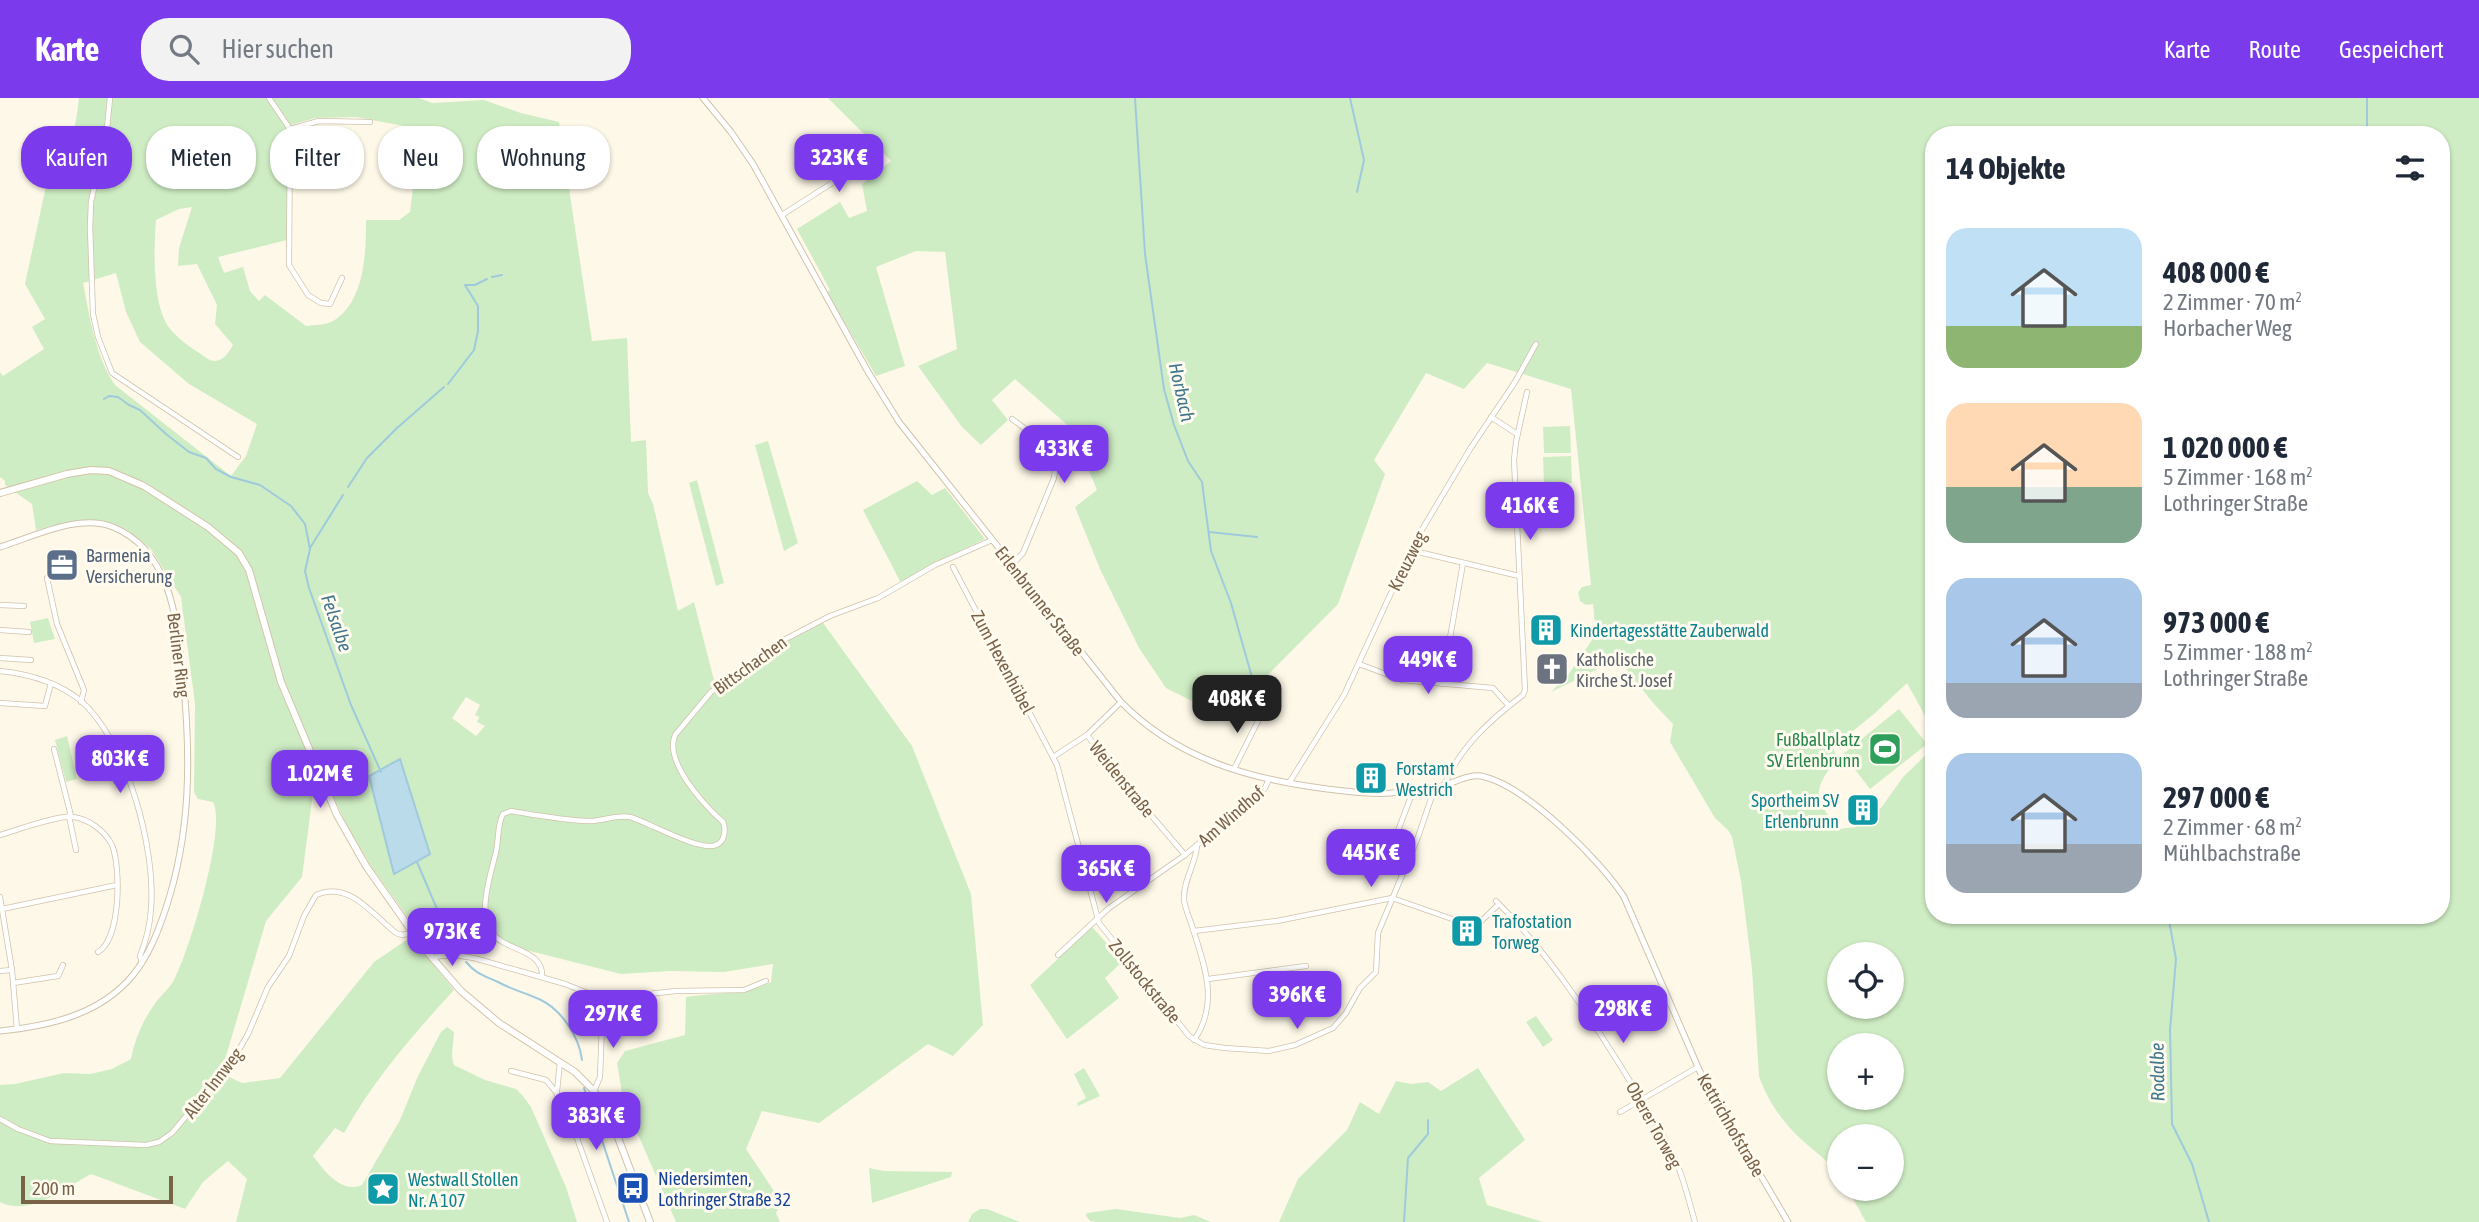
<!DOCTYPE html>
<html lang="de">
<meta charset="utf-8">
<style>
body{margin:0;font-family:"Asap Condensed",sans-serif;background:#f2f2f3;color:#1f2937;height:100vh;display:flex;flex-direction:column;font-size:26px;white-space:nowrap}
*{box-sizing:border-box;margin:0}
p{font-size:23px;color:#747a83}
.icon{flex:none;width:38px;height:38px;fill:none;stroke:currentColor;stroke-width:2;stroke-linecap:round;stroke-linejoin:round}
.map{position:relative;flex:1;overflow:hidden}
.details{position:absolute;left:1925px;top:28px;width:525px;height:798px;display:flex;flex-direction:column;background:#fff;border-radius:28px;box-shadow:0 2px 5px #0004}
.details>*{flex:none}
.guide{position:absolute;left:21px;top:28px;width:665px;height:63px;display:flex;gap:14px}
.fabs{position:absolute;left:1827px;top:844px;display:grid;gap:14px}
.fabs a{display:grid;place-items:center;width:77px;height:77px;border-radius:50%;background:#fff;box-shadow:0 2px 5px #0004;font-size:35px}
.scale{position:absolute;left:21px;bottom:18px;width:152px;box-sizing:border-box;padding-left:7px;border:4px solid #7a6249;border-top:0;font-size:19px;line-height:24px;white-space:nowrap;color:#7a6249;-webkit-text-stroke:5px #fffbef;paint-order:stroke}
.price{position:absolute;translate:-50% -60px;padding:0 16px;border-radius:14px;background:#7c3aed;color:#fff;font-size:23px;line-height:46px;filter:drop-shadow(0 2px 4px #0008)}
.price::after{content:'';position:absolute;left:50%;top:42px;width:21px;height:16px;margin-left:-10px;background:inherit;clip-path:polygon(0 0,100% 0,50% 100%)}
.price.on{background:#222;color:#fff}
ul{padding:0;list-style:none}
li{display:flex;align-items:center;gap:21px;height:175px;padding:0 21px}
li span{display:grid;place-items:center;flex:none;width:196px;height:140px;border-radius:21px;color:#555}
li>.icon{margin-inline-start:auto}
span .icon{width:84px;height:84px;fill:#fffc;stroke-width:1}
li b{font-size:30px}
h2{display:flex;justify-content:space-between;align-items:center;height:84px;padding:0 21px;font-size:30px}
.pill{padding:0 24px;border-radius:28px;background:#fff;box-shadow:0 2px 5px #0004;font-size:24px;line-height:63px}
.pill.on{background:#7c3aed;color:#fff}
header{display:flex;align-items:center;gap:42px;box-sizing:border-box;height:98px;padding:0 35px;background:#7c3aed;color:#fff}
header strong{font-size:33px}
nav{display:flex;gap:38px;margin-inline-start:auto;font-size:24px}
.search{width:490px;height:63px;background:#f2f2f3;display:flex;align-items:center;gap:18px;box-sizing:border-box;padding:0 24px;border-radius:28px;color:#747a83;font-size:26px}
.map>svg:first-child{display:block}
.green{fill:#cfedc4;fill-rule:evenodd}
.water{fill:#badbe9;stroke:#9fcadc;stroke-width:2}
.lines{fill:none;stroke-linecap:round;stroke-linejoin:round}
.stream{stroke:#9fcadc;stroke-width:2}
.minor-casing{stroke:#d1c2ac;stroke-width:6}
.tertiary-casing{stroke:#d1c2ac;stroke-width:7}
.secondary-casing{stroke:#d4c3a9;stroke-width:8}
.minor{stroke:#fff;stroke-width:4.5}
.tertiary{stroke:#fff;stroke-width:5}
.secondary{stroke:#fff;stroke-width:6}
.labels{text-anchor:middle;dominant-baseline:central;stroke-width:6;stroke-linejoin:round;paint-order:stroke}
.service-label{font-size:18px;fill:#4e5e75;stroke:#fffbef;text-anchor:start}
.street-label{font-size:18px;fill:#7a6249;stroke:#fffbef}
.culture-label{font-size:18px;fill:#0d838f;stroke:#fffbef;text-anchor:start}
.worship-label{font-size:18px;fill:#5b616d;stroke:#fffbef;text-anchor:start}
.leisure-label{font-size:18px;fill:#27864d;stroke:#fffbef;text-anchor:end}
.transit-label{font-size:18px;fill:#164399;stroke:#fffbef;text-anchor:start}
.water-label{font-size:19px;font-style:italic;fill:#41768f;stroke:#fffbef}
</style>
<header>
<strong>Karte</strong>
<div class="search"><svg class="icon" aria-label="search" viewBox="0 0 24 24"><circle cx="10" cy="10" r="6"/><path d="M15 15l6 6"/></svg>Hier suchen</div>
<nav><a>Karte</a><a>Route</a><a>Gespeichert</a></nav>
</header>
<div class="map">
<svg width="2479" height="1124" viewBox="0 0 2479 1124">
<rect width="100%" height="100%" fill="#fef8e8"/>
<g class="green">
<path d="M 79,0 L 419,0 L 432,5 L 484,2 L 521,15 L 559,24 L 592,243 L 627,240 L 631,344 L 646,342 L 648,395 L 653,406 L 678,513 L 694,504 L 716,590 L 753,561 L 821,522 L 912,648 L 971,796 L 983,927 L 953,958 L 928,946 L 819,1025 L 762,1013 L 746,1051 L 778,1099 L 780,1108 L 776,1115 L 780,1124 L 676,1124 L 623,1002 L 617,965 L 625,953 L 685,937 L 686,899 C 714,894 744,898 771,884 L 773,866 L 724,874 L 669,873 L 621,876 L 494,844 L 443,853 L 431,852 L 371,768 L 345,724 L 327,684 L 314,687 L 302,779 L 266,823 L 221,975 L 242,985 L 280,980 L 374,864 L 411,839 L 454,892 C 412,938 375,980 344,1035 L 335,1030 L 313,1058 C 324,1073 342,1096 362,1087 L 400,1022 L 418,978 L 441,934 L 447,929 L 454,934 C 454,944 450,958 454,967 L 485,982 L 516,991 L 523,998 L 531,1009 L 566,1089 L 577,1124 L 236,1124 L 247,1081 L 228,1063 L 203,1084 L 185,1111 L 91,1076 C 65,1090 30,1119 0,1104 L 0,987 L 15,986 L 64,975 L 90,976 L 112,971 L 131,961 C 135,941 142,924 154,907 C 160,898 169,891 174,882 C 189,854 227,730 213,704 L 198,701 L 194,694 L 195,606 L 181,499 L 151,451 L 127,432 L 115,426 L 101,423 L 73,423 L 36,432 L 32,406 L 5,387 L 5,383 L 0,379 L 0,274 L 3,278 L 44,251 L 32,229 L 45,221 L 25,186 L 52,60 C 75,49 76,23 79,0 ZM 356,19 L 420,31 L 410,114 L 399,122 L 366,122 C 366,154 365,204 333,223 C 327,227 314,227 306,228 L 265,197 L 259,203 L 250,193 L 243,169 L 224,175 L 218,159 L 287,142 L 289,32 L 287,28 L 315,20 ZM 192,109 L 179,150 L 178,168 L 197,166 L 217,207 L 215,226 L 233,247 C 227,258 218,269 205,259 C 192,250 177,241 168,228 C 152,204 154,149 156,122 L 179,111 ZM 116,175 L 126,214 L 140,244 L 189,286 L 257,326 L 246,358 L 231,378 L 115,287 C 95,257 90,220 83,185 ZM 466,599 L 480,607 L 475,617 L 479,619 L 477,624 L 485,628 L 476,638 L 452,620 Z"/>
<path d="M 828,0 L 2479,0 L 2479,1124 L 1866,1124 L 1847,1090 L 1892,1090 L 1892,1038 L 1839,1038 L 1839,1077 C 1829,1063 1815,1054 1802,1042 C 1783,1025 1767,1002 1759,978 L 1752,871 L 1741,783 L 1732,739 L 1728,732 L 1715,720 L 1670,644 L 1673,626 L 1654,606 L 1618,561 L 1551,594 L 1568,577 L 1596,536 L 1593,506 L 1586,507 L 1580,503 L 1578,495 L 1582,489 L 1591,487 L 1571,291 L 1487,265 L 1464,291 L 1426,275 L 1374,362 L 1385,376 L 1338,506 L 1235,610 L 1194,604 L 1166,590 L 1139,550 L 1100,471 L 1075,409 L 1097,392 L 1072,331 L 1015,281 L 992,302 L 1008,322 L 981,347 L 962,329 L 918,268 L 957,251 L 945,154 L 916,153 L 876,169 L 905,268 L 876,278 L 827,194 L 830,192 L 797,131 L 840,104 L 849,120 L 867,113 L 862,86 L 891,63 ZM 1934,37 L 2441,37 L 2441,817 L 1934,817 L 1934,649 L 1903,679 L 1881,710 L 1856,729 L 1839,731 C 1813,699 1812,694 1837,660 L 1833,649 L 1874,616 L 1907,585 L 1934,634 ZM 1839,856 L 1892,856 L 1892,908 L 1839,908 ZM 1839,947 L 1892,947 L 1892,999 L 1839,999 Z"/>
<polygon points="1570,328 1571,355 1544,355 1543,329"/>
<polygon points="768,343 798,445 784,453 755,347"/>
<polygon points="1571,358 1572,385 1544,386 1543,359"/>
<polygon points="697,382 724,485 716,488 689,385"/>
<polygon points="917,383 932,397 945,390 985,441 934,465 901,485 863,412"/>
<polygon points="48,520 55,541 34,545 30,524"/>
<polygon points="1899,611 1927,646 1870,691 1843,656"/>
<polygon points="67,638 77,681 66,684 55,642"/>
<polygon points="1092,829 1123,863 1105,880 1119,900 1067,941 1030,887"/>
<polygon points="1536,918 1553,942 1543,949 1526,924"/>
<polygon points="1084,970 1100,998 1078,1008 1077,1005 1086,1000 1074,976"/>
<polygon points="1478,970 1525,1042 1479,1080 1487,1107 1543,1124 1279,1124 1298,1081 1347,1032 1360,1004 1379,1016 1396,983 1411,986 1428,984 1441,993"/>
<polygon points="869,1070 884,1073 952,1074 951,1079 872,1105"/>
<polygon points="980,1111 987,1111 1020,1124 968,1124 972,1116"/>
<polygon points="1116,1111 1180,1120 1194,1117 1211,1124 1097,1124 1090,1123 1086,1118 1087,1115"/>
</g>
<polygon class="water" points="400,661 430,756 394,776 369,678"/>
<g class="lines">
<g class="stream">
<polyline points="1135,0 1145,156 1164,291 1174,327 1188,363 1202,384 1211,453 1231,505 1253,583"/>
<polyline points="1350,0 1364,62 1357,94"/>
<polyline points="2367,37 2367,0"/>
<polyline points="492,179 502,177"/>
<polyline points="448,286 474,252 478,233 478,208 465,187 475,187 487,181"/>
<polyline points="104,301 109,298 118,299 129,307 140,312 166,336 189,354 206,360 216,371 231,379 260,387 291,408 305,426 310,451 305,473 309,490 351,607 381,674"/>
<polyline points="348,389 367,360 397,330 444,289"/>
<polyline points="1209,434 1257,439"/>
<polyline points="310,450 343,397"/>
<polyline points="417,764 440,818 459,854"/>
<polyline points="2168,817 2176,861 2170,932 2172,1026 2192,1066 2209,1124"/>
<path d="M 466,864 C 476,876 485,878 498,884 C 511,891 525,895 539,901 C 561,911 579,938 582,962"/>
<polyline points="584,990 594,1019"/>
<polyline points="596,1024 629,1124"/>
<polyline points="1404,1124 1408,1060 1428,1036 1428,1022"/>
</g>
<defs>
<g id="minor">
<polyline points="110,0 107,30 91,104 90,129 93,216 98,239 112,275 238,359"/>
<polyline points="269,0 290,31 289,167 308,197 321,205 330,206 342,180"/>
<polyline points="290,31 319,23 370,24"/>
<polyline points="782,117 832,85 837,77 837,67 828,54"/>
<polyline points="1491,319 1517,336"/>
<polyline points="1012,321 1049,348 1056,366 1054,380 1023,455 1012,467"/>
<polyline points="1410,452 1519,478"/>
<polyline points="953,469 1057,667 1099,825 1189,938 1204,947 1225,950 1269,953 1295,947 1333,930 1346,915 1360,890 1376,874 1378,835 1418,739 1435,689"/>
<polyline points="47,480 57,526 84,592 81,604"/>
<polyline points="0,507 24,508"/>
<polyline points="0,532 29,534"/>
<polyline points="0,560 31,562"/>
<polyline points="1359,566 1402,582 1493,590 1509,608"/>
<path d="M 0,573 C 29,576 57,584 80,602 C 127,642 156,751 151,811 C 150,827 146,843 140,858 L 142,865"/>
<polyline points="1442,586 1463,465"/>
<polyline points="0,605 45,608 51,585"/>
<polyline points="1087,637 1133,696 1185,757"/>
<polyline points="54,651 71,718"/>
<polyline points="1053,659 1087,637 1121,604"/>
<polyline points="1234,671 1262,615"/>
<polyline points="1289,685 1344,597 1414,445 1470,351 1515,284 1536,246"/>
<path d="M 1444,687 C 1461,648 1490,622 1523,597 L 1525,592 L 1514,362 L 1516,344 L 1527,294"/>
<polyline points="69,718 76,752"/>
<path d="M 0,737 C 17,732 58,717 73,719 C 89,721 105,733 112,747 C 121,769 121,841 98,854"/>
<polyline points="1408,764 1393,758 1390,754 1413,693"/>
<polyline points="0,799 12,872 17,931"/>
<path d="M 1496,803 C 1550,856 1597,929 1636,993 C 1650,1016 1665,1038 1676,1063 C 1684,1082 1689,1103 1695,1124"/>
<polyline points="2,811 117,787"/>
<polyline points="1194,833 1277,823 1392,800 1475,829 1499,806"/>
<polyline points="1058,857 1109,810 1185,757 1258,696 1265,690 1269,681"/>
<polyline points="431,859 454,857 474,860 565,886 603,901 676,893 744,892 766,883"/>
<polyline points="0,873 12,872"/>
<path d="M 542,879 C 544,851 505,853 492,835 C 477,815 491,775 496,754 C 499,741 497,727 503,716 L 511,713 C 536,717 562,722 587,723 C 601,724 616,716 630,719 C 648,724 699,754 716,747 C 725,744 726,731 723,724 C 704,707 664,664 675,637 L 711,594 L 776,546 L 830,518 L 878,500 L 935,467 L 992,442"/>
<polyline points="1208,881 1306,868"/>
<polyline points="13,885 58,878 63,867"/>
<path d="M 1194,942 C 1220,905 1204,866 1192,828 C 1189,819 1185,810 1184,802 C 1183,783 1195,767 1197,749"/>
<polyline points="511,973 546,982 556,994 563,1013 573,1029 607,1124"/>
<polyline points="557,993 560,964"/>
<polyline points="594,993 600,979 603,901"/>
<polyline points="1620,1014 1698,969"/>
<path d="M 0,1021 L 18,1031 L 50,1043 L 146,1047 L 159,1044 L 172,1035 L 233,962 L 248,936 L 268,889 L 289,858 L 304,818 L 316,797 C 349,782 373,817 396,835 L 402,837 L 412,835"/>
<polyline points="573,1029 608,1016"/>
</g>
<g id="tertiary">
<path d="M 703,0 L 731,34 L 753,66 L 867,272 L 899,324 L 1121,604 C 1177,661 1249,681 1327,691 C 1348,693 1369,697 1391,695 C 1407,693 1423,692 1438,689 C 1454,686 1469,674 1485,679 C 1528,690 1600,762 1624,799 L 1701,976 L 1788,1124"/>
<path d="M 0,449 C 33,439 79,415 113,429 C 172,453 177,524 183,579 C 191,658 191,734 166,810 C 158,834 149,857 133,877 C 100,917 49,928 0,933"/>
</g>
<polyline id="secondary" points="0,395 67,376 91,372 109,373 144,388 208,429 239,455 249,472 281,584 337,717 366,768 423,849 461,893 499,925 575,974 594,993 611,1021 650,1124"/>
</defs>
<use href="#minor" class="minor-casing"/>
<use href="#tertiary" class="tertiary-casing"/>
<use href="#secondary" class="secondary-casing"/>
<use href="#minor" class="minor"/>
<use href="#tertiary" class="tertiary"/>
<use href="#secondary" class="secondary"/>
</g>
<defs>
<symbol id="office-square" viewBox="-11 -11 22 22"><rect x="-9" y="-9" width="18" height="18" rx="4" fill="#5c6f8a" stroke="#fffbef"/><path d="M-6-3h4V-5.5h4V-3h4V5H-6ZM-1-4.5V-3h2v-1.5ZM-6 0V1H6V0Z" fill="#fff"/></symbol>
<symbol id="building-square" viewBox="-11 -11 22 22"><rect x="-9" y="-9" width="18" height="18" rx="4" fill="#0f9aa8" stroke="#fffbef"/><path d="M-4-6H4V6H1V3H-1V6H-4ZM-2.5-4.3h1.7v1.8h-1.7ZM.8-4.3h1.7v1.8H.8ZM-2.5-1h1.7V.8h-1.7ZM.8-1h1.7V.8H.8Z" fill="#fff"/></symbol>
<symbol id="church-square" viewBox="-11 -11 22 22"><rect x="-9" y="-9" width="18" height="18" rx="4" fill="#6b7280" stroke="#fffbef"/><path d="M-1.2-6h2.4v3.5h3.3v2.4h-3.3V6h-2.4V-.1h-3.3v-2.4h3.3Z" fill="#fff"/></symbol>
<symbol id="stadium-square" viewBox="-11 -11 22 22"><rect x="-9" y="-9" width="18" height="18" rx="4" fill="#2e9e5b" stroke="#fffbef"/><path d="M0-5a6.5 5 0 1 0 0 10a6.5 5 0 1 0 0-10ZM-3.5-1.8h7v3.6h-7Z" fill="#fff"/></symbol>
<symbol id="bus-square" viewBox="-11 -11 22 22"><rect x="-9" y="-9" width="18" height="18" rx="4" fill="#1a4fb4" stroke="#fffbef"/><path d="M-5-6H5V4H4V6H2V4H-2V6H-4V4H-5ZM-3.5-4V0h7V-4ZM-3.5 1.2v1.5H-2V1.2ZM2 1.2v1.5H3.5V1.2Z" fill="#fff"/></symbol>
<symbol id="sight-square" viewBox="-11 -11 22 22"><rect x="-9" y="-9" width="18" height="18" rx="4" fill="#0f9aa8" stroke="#fffbef"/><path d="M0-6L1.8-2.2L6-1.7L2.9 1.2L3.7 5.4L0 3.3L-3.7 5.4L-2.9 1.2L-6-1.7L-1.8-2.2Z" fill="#fff"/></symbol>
</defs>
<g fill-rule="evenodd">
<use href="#office-square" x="43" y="448" width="38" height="38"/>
<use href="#building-square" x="1527" y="513" width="38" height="38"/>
<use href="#church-square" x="1533" y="552" width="38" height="38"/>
<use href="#stadium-square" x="1866" y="632" width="38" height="38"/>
<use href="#building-square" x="1352" y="661" width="38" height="38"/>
<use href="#building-square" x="1844" y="693" width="38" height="38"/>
<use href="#building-square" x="1448" y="814" width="38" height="38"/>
<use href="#bus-square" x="614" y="1071" width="38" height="38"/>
<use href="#sight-square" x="364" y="1072" width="38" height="38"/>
</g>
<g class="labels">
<g class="service-label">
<text x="86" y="457">Barmenia<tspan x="86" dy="21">Versicherung</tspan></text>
</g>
<g class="street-label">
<text transform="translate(1407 463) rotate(-64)">Kreuzweg</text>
<text transform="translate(1040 503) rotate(52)">Erlenbrunner Straße</text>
<text transform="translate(179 557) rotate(83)">Berliner Ring</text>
<text transform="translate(1003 564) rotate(62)">Zum Hexenhübel</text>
<text transform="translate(750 567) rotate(-36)">Bittschachen</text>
<text transform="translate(1122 681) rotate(51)">Weidenstraße</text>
<text transform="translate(1231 718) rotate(-41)">Am Windhof</text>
<text transform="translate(1145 883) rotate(51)">Zollstockstraße</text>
<text transform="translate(213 985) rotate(-52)">Alter Innweg</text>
<text transform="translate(1654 1027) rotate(61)">Oberer Torweg</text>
<text transform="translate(1731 1027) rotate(60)">Kettrichhofstraße</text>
</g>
<g class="culture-label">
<text x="1570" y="532">Kindertagesstätte Zauberwald</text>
<text x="1396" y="670">Forstamt<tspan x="1396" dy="21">Westrich</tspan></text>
<text x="1839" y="702" text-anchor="end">Sportheim SV<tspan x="1839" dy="21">Erlenbrunn</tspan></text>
<text x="1492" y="823">Trafostation<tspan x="1492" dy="21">Torweg</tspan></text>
<text x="408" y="1081">Westwall Stollen<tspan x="408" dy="21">Nr. A 107</tspan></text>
</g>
<g class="worship-label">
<text x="1576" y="561">Katholische<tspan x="1576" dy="21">Kirche St. Josef</tspan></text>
</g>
<g class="leisure-label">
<text x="1860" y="641">Fußballplatz<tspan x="1860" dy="21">SV Erlenbrunn</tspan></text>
</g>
<g class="transit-label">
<text x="658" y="1080">Niedersimten,<tspan x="658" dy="21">Lothringer Straße 32</tspan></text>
</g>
<g class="water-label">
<text transform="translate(1182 294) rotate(77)">Horbach</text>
<text transform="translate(337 525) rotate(71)">Felsalbe</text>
<text transform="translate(2157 974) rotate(-91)">Rodalbe</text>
</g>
</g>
</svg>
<div class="fabs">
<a><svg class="icon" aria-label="locate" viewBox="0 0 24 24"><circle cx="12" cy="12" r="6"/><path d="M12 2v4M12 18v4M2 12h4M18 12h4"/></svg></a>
<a>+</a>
<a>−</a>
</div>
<div class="scale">200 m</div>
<b class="price" style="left:839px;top:96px">323K €</b>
<b class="price" style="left:1064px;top:387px">433K €</b>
<b class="price" style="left:1530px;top:444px">416K €</b>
<b class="price" style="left:1428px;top:598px">449K €</b>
<b class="price on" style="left:1237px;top:637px">408K €</b>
<b class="price" style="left:120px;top:697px">803K €</b>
<b class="price" style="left:320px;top:712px">1.02M €</b>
<b class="price" style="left:1371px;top:791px">445K €</b>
<b class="price" style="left:1106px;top:807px">365K €</b>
<b class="price" style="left:452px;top:870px">973K €</b>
<b class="price" style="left:1297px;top:933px">396K €</b>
<b class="price" style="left:1623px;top:947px">298K €</b>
<b class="price" style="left:613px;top:952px">297K €</b>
<b class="price" style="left:596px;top:1054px">383K €</b>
<div class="guide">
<a class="pill on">Kaufen</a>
<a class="pill">Mieten</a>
<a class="pill">Filter</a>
<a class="pill">Neu</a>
<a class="pill">Wohnung</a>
</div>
<section class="details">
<h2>14 Objekte<svg class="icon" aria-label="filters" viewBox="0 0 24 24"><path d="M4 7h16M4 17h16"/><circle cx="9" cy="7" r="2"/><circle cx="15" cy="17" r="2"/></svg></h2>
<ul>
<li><span style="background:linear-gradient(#bfe0f5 70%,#8fb573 0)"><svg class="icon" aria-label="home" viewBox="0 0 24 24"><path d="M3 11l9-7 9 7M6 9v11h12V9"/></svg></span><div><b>408 000 €</b><p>2 Zimmer · 70 m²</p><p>Horbacher Weg</p></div></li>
<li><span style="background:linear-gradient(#ffd9b3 60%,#7fa58c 0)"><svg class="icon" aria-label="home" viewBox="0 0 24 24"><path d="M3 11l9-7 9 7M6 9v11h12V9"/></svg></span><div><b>1 020 000 €</b><p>5 Zimmer · 168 m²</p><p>Lothringer Straße</p></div></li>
<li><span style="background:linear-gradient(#a9c7e8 75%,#9aa5b1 0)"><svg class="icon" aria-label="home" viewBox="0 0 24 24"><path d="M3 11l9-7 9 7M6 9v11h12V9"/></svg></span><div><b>973 000 €</b><p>5 Zimmer · 188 m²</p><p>Lothringer Straße</p></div></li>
<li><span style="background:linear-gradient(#a9c7e8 65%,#9aa5b1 0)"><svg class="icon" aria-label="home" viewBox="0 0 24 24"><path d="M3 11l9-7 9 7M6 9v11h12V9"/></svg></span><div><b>297 000 €</b><p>2 Zimmer · 68 m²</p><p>Mühlbachstraße</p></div></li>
</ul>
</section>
</div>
